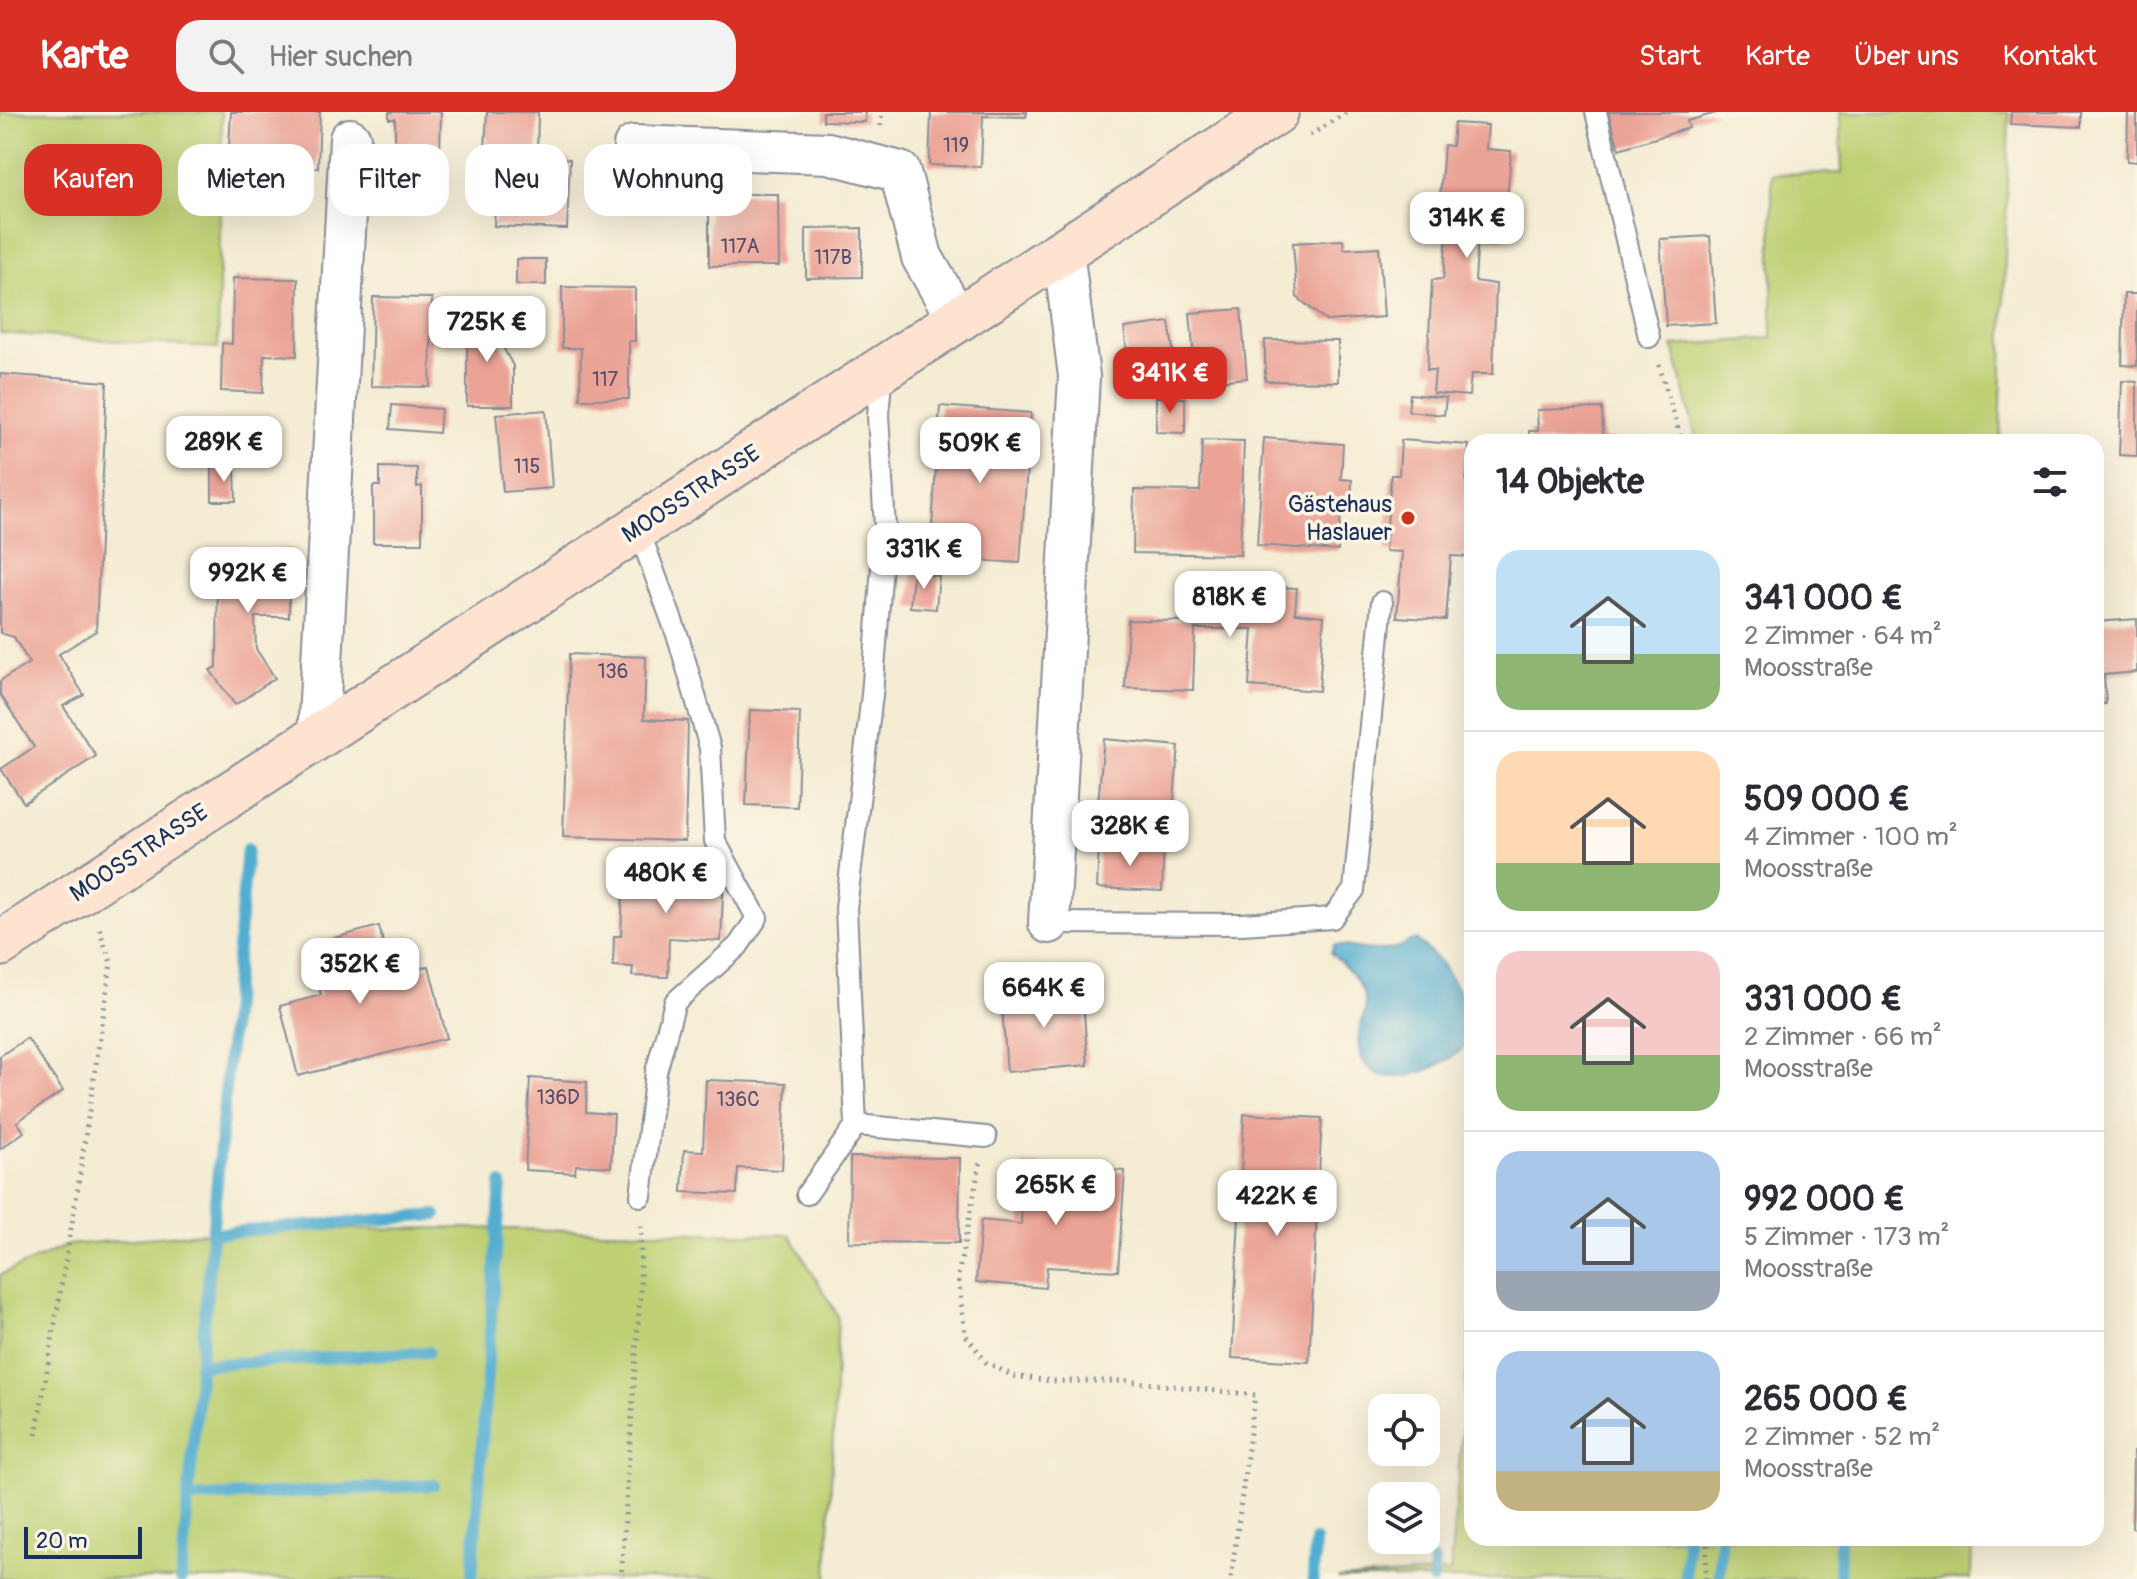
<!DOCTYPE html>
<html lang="de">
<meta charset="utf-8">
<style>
body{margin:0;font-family:Pangolin,sans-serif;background:#f2f2f3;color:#2b2b33;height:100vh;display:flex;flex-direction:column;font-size:30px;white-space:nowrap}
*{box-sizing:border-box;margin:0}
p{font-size:26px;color:#7c7c81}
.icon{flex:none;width:44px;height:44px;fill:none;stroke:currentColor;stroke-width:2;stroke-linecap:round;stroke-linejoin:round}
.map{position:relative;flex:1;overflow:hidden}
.drawer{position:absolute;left:1464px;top:322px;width:640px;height:1112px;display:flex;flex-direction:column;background:#fff;border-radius:24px;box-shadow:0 8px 32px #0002}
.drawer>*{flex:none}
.top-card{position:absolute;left:24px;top:32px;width:760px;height:72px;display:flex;gap:16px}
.buttons{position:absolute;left:1368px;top:1282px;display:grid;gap:16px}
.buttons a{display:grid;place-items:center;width:72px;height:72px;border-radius:16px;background:#fff;box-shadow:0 8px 32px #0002;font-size:40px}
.scale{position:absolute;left:24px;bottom:20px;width:118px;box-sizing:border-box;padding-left:8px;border:4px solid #1b2f5e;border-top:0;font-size:22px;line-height:28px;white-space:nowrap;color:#1b2f5e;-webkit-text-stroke:6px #fcf5e5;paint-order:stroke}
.price{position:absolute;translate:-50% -68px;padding:0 18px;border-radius:16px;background:#fff;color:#222;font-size:26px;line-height:52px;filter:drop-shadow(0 2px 4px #0008)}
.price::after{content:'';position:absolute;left:50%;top:48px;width:24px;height:18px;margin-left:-12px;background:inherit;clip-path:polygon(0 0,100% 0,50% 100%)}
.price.current{background:#d93025;color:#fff}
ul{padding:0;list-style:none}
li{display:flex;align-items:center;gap:24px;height:200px;padding:0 32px}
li+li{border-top:2px solid #e1e1e2}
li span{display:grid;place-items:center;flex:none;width:224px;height:160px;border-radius:24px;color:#555}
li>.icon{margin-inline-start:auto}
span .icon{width:96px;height:96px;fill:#fffc;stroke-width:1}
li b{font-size:34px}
h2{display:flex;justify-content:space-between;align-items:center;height:96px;padding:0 32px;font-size:34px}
.pill{padding:0 28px;border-radius:24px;background:#fff;box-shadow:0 8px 32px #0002;font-size:28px;line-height:72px}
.pill.current{background:#d93025;color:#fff}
header{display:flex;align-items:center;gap:48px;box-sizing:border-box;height:112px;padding:0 40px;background:#d93025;color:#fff}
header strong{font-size:38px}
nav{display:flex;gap:44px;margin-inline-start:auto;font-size:28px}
.search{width:560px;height:72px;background:#f2f2f3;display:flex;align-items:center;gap:20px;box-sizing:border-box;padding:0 28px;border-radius:24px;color:#7c7c81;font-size:30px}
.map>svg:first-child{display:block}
.green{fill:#bed073;stroke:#6c8068;stroke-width:2}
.water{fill:#52add0;stroke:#366e97;stroke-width:2}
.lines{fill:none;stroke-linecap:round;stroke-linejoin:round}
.stream{stroke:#52add0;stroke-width:12}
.building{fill:#eba396}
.lane-casing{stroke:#888e98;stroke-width:24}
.street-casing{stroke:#888e98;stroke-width:44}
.secondary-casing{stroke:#888e98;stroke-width:48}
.path{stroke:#888e98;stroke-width:5;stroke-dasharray:2 6;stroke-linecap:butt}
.lane{stroke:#fff;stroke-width:20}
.street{stroke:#fff;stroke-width:40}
.secondary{stroke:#fee3d1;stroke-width:44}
.poi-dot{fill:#c8321e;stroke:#fcf5e5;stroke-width:3}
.labels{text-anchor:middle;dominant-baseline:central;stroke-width:7;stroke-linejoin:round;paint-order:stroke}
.number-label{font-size:20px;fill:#4f4c6c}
.street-label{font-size:24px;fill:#1b2f5e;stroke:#fcf5e5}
.poi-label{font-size:24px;fill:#1b2f5e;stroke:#fcf5e5;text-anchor:end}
</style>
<header>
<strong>Karte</strong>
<div class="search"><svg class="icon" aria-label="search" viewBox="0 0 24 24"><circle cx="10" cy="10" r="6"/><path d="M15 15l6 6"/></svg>Hier suchen</div>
<nav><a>Start</a><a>Karte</a><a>Über uns</a><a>Kontakt</a></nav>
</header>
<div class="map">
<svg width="2137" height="1467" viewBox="0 0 2137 1467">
<rect width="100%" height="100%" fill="#fcf5e5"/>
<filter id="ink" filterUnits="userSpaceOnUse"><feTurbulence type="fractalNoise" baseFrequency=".0125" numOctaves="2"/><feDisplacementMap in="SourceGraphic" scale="16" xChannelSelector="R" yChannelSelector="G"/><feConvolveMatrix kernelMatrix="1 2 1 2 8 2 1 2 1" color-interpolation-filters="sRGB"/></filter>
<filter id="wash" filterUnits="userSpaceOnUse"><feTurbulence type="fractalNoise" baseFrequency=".006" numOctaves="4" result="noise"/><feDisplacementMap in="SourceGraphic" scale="32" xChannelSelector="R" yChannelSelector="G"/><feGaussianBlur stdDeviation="1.8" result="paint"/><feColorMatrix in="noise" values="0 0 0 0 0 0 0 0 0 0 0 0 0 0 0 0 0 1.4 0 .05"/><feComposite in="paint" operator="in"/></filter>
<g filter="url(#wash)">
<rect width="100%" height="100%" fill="#f4ecd3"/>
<g class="green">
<polygon points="0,0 222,0 218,236 0,221"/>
<polygon points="1840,0 2009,0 2000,330 1697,330 1673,234 1772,226 1772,62 1842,61"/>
<polygon points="464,1116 790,1123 838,1204 827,1467 0,1467 0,1163 68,1133 235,1118"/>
<polygon points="1472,1200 1472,1426 1972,1426 1971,1467 1337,1467 1450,1460"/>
</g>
<path class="water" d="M 1412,828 L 1417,828 L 1441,851 L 1472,900 L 1472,928 C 1451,952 1380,989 1361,944 C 1355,928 1360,918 1364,902 C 1372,878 1347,856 1331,841 L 1334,833 C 1361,835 1387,846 1412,828 Z"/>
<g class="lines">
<g class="stream">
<polyline points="211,1122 436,1103"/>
<polyline points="199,1253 428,1240"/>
<polyline points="188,1386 434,1373"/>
<polyline points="181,1467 247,737"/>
<polyline points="472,1467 501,1072"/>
<polyline points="1313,1467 1315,1429"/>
<polyline points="1433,1467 1434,1449"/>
<polyline points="1685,1467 1687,1426"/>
<polyline points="1719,1467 1721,1426"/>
<polyline points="1839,1467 1840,1426"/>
</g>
</g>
<g id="blocks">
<g class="building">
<polygon points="231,0 320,0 318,56 228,52"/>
<polygon points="389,0 441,0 440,45 395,45 395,7 389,7"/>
<polygon points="487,0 538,0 537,45 570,47 567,117 494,114 497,57 484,56"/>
<polygon points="823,0 865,0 865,10 823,9"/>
<polygon points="931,0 1027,0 1026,5 983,4 981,55 929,53"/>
<polygon points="1608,0 1715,0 1716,1 1687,9 1689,16 1619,37"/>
<polygon points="2011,0 2081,0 2081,15 2010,12"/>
<polygon points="2128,0 2137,0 2137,50 2127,49"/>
<polygon points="1454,11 1488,13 1486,37 1511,39 1504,128 1478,124 1475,169 1496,172 1493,262 1471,262 1469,284 1433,281 1435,258 1427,258 1432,168 1443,167 1447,122 1437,123 1444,33 1452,34"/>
<polygon points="670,65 670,96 630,96 630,66"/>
<polygon points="709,82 778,82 779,154 709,154"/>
<polygon points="862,116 862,165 806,166 806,117"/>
<polygon points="1710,124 1716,211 1666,214 1660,127"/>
<polygon points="1343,128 1344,137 1379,135 1384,205 1326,209 1297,185 1293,131"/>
<rect x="516" y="147" width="30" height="26"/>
<polygon points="233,166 298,167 297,244 264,243 263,281 221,279 222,231 232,232"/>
<polygon points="562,175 635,176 635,229 629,229 629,287 580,287 581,236 562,236"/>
<polygon points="2124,182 2137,182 2137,254 2122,253"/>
<polygon points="373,185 432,186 430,275 371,274"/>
<polygon points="467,194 481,194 513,254 513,294 467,294"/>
<polygon points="1241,197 1247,266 1196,271 1190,201"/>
<polygon points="1169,210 1177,265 1121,273 1117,242 1127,240 1124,216"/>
<polygon points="1265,228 1338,229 1338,270 1265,269"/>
<polygon points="0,262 107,270 96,519 59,542 84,583 63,594 96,644 24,691 1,657 34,635 0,582 0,569 29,551 14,525 0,521"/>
<polygon points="2122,269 2137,270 2137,344 2119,343"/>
<polygon points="1410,282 1446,286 1444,303 1408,299"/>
<polygon points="1156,285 1185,286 1185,321 1156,320"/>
<polygon points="392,293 441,297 439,321 390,317"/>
<polygon points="940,294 1031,301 1020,451 930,445"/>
<polygon points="1602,296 1603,327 1618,327 1618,330 1529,330 1529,319 1538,319 1537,298"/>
<polygon points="546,298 552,376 503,380 496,302"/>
<polygon points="1264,326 1343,332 1341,367 1352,368 1351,397 1341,397 1338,439 1257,433"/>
<polygon points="1202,328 1244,329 1240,443 1133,441 1134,378 1200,379"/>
<polygon points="1401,328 1469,333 1466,371 1472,371 1472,445 1451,444 1446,508 1397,505 1402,440 1385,439 1391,363 1399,363"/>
<polygon points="212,355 235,355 236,389 212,389"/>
<polygon points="380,355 417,356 417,375 422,374 422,431 373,431 373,374 380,374"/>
<polygon points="218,438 289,438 289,505 255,505 256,537 275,566 235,593 210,558 217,555"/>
<polygon points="913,461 939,464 936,497 910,495"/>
<polygon points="1185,471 1297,476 1295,501 1324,504 1319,579 1249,574 1253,517 1195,517 1193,578 1125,576 1128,508 1185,509"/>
<polygon points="2137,507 2137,560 2104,563 2106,592 2096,592 2096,510"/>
<polygon points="569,542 646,545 644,607 688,609 685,729 563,725"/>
<polygon points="750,598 800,600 797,695 746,693"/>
<polygon points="1104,627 1179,634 1172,708 1097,701"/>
<polygon points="1099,733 1164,737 1162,779 1097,776"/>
<polygon points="624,754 724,759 721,829 669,826 668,865 632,864 633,855 613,854 614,824 621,824"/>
<polygon points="379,814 391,864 429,854 447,926 298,964 280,894 321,883 308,833"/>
<polygon points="1082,876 1088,953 1007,960 1001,882"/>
<polygon points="27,926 63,979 17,1010 24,1020 0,1037 0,944"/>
<polygon points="530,966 587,970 586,1000 614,1002 611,1055 576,1053 575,1061 525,1058"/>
<polygon points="706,968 786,971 782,1058 738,1056 737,1082 682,1080 684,1038 703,1039"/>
<polygon points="1244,1002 1322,1006 1309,1250 1232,1246"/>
<polygon points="850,1045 960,1046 959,1131 849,1130"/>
<polygon points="1023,1053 1125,1059 1118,1159 1047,1155 1045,1176 976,1170 981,1108 1021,1112"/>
<polygon points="2133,1340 2137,1340 2137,1417 2132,1416"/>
</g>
</g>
</g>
<g filter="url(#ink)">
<use href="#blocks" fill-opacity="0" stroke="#888e98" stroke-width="2"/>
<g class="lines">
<defs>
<g id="lane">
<polyline points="1596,0 1649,225"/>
<polyline points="638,416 679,528 710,636 715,729 757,806 738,834 675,890 656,960 641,1084"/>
<polyline points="1049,811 1242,812 1332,806 1354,778 1382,490"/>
<polyline points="856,1013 986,1025"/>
<polyline points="807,1082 856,1013 846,796 872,583 885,415 878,304 882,257"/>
</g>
<g id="street">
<polyline points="634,34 828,41 900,60 922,145 958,208"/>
<polyline points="318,625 350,27"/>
<polyline points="1049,811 1079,264 1063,139"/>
</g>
<polyline id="secondary" points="0,832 1276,0"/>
</defs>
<use href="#lane" class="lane-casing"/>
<use href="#street" class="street-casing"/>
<use href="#secondary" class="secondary-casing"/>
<g class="path">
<polyline points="881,14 881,0"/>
<polyline points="1310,23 1347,0"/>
<polyline points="1659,253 1682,330"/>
<polyline points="980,1051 958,1164 965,1222 986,1250 1013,1264 1051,1269 1127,1269 1255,1283 1231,1467"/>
<polyline points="36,1323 77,1081 111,851 99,816"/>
<polyline points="621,1467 640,1182 641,1113"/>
<polyline points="1706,1467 1707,1426"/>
</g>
<use href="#lane" class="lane"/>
<use href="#street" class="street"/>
<use href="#secondary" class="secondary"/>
</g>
</g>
<circle class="poi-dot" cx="1408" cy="406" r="8"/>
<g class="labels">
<g class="number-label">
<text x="956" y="33">119</text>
<text x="740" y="134">117A</text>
<text x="833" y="145">117B</text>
<text x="605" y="267">117</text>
<text x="527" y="354">115</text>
<text x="613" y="559">136</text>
<text x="558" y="985">136D</text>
<text x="738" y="987">136C</text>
</g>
<g class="street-label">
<text transform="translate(691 382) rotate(-33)">MOOSSTRASSE</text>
<text transform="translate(139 741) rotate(-33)">MOOSSTRASSE</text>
</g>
<g class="poi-label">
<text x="1392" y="392">Gästehaus<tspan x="1392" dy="28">Haslauer</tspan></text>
</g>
</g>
</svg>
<div class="buttons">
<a><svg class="icon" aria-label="locate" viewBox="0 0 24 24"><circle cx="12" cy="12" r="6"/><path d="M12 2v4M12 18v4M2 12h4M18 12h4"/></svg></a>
<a><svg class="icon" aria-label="layers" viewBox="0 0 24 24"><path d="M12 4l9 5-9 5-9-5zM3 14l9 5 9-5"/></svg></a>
</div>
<div class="scale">20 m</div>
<b class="price" style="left:1467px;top:148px">314K €</b>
<b class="price" style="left:487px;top:252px">725K €</b>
<b class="price current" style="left:1170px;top:303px">341K €</b>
<b class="price" style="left:224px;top:372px">289K €</b>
<b class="price" style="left:980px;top:373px">509K €</b>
<b class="price" style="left:924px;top:479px">331K €</b>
<b class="price" style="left:248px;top:503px">992K €</b>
<b class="price" style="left:1230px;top:527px">818K €</b>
<b class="price" style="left:1130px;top:756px">328K €</b>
<b class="price" style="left:666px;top:803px">480K €</b>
<b class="price" style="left:360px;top:894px">352K €</b>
<b class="price" style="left:1044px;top:918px">664K €</b>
<b class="price" style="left:1056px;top:1115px">265K €</b>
<b class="price" style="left:1277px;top:1126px">422K €</b>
<div class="top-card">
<a class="pill current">Kaufen</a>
<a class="pill">Mieten</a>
<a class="pill">Filter</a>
<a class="pill">Neu</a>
<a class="pill">Wohnung</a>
</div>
<section class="drawer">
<h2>14 Objekte<svg class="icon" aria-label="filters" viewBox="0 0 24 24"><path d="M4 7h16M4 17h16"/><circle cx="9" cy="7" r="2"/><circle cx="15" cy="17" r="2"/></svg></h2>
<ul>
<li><span style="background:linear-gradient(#bfe0f5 65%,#8fb573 0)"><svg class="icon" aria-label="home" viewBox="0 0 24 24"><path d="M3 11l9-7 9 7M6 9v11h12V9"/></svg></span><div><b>341 000 €</b><p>2 Zimmer · 64 m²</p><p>Moosstraße</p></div></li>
<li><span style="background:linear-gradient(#ffd9b3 70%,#8fb573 0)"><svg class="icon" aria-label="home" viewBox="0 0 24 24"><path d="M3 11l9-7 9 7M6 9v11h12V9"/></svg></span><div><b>509 000 €</b><p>4 Zimmer · 100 m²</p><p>Moosstraße</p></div></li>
<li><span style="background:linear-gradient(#f6c9c9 65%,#8fb573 0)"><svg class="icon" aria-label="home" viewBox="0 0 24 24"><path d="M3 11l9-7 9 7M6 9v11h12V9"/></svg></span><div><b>331 000 €</b><p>2 Zimmer · 66 m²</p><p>Moosstraße</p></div></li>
<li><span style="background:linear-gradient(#a9c7e8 75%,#9aa5b1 0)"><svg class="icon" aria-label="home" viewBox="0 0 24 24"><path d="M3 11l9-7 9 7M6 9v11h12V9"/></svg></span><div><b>992 000 €</b><p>5 Zimmer · 173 m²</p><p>Moosstraße</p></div></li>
<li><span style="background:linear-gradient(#a9c7e8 75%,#c2b280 0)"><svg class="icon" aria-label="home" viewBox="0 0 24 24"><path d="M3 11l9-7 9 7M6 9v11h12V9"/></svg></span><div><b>265 000 €</b><p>2 Zimmer · 52 m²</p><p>Moosstraße</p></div></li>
</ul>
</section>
</div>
